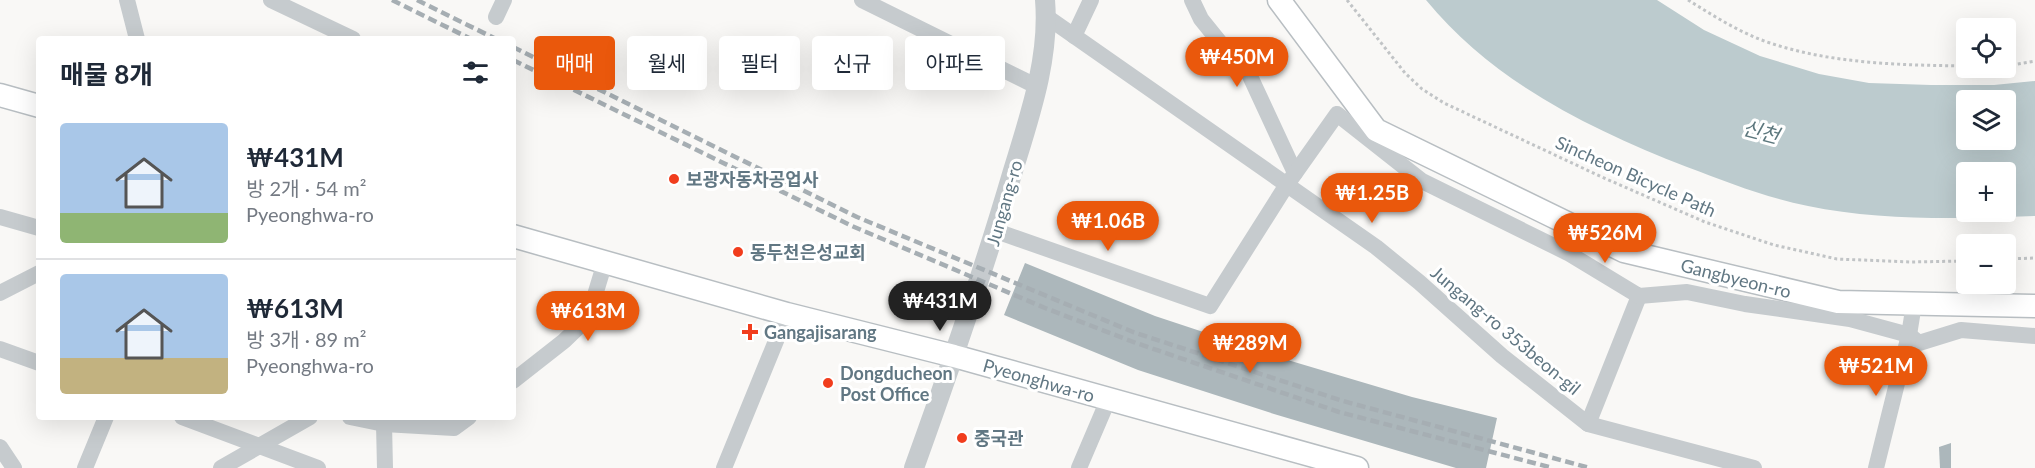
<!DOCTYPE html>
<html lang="ko">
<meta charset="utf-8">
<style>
body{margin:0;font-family:Lato,"Noto Sans KR",sans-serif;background:#f6f6f7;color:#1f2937;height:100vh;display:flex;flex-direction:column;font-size:22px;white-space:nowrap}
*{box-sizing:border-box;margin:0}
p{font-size:20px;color:#747a83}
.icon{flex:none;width:33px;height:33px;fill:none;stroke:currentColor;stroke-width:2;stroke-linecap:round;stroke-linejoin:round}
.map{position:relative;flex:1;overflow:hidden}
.side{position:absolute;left:36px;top:36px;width:480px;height:384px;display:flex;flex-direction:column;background:#fff;border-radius:6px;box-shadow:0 6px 24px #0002}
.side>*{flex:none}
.top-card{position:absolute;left:534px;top:36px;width:570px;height:54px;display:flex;gap:12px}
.tools{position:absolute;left:1956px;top:18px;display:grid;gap:12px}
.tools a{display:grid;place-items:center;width:60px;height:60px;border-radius:6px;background:#fff;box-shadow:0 6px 24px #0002;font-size:30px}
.price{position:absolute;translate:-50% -51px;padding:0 14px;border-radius:21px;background:#ea580c;color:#fff;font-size:20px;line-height:39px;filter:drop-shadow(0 2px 3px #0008)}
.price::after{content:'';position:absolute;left:50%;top:36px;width:18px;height:14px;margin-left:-9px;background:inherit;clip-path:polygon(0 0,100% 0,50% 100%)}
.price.active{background:#222;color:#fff}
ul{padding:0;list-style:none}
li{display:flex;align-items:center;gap:18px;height:150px;padding:0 24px}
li+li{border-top:2px solid #e0e1e3}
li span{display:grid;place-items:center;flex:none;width:168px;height:120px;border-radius:6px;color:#555}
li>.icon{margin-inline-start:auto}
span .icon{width:72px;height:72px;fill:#fffc;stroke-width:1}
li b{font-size:26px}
h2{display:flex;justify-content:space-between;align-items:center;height:72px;padding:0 24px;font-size:26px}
.pill{padding:0 21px;border-radius:6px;background:#fff;box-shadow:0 6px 24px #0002;font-size:21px;line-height:54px}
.pill.active{background:#ea580c;color:#fff}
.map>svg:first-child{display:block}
.water{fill:#bccbce;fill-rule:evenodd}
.building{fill:#acb7bb}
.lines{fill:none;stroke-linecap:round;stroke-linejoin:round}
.secondary-casing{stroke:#b8bec2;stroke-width:25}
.path{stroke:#c1c4c6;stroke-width:3;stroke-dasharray:3 3;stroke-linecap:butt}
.minor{stroke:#c6cbce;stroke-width:16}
.tertiary{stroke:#c6cbce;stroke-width:20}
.secondary{stroke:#fff;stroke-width:22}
.rail{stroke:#a6aeb3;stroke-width:4.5;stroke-dasharray:9 4.5;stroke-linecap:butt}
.poi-dot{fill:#f13d1d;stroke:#fff;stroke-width:2}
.labels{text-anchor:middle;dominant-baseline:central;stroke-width:6;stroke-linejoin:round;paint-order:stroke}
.street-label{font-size:18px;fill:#617783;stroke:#fff}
.poi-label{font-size:18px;font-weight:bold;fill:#617783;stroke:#fff;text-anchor:start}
.water-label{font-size:20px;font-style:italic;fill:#5c777d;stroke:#fff}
</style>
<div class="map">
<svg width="2035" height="468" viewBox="0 0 2035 468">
<rect width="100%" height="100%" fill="#f9f8f6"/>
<path class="water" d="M 1426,0 L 1657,0 L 1704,30 L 1760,56 L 1819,74 L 1869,83 L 1931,85 L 1994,85 L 2035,81 L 2035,216 C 1963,219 1879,221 1808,206 C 1767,198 1727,182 1687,167 C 1590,129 1493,82 1426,0 ZM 1966,100 L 2006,100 L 2006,140 L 1966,140 ZM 1966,172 L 2006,172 L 2006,212 L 1966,212 Z"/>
<g class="building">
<polygon points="1025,263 1155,316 1291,361 1412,397 1497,418 1486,468 1456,468 1274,414 1138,370 1004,315"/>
<polygon points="1951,443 1951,468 1940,468 1939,447"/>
</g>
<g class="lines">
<defs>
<g id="secondary">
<polyline points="1279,0 1376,130 1624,251 1838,302 2035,306"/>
<polyline points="0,95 39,106"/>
<polyline points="513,236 787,314 954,356 1357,468"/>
</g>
</defs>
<use href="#secondary" class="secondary-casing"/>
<g class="path">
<polyline points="1347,0 1405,73 1422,89 1444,103 1604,178 1705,222 1774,245 1837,259 1910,262 1966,261"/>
<path d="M 1688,0 C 1714,16 1740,33 1770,43 C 1833,64 1901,65 1966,66"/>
<polyline points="2006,66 2035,61"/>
<polyline points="2006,259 2035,258"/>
</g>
<g class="minor">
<polyline points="127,0 137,39"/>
<polyline points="271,0 353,39"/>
<polyline points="862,0 1038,87"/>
<polyline points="1192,0 1201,19 1226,50 1249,74 1295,173"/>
<polyline points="496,17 504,0"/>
<polyline points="1047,17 1376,247 1419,282 1502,356 1588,424 1639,296"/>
<polyline points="1074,36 1091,0"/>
<polyline points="0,217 39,228"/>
<polyline points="996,231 1210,306 1286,186 1337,114 1422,181 1568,253 1639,296 1687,292 1745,304 1850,319 1909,335 1919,343 1961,330 2035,336"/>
<polyline points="0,293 39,273"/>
<polyline points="0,349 39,363"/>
<polyline points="513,381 564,341 588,318 605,262"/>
<polyline points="182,417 318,468"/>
<polyline points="350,417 384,424"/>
<polyline points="1588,424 1754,468"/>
<polyline points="0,447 14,468"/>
<polyline points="85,468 106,417"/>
<polyline points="221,468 310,417"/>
<polyline points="385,468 384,424 454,428 469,417"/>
<polyline points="724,468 787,314"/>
<polyline points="1079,468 1108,400"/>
<polyline points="1876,468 1909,335 1914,304"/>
</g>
<path class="tertiary" d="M 914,468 C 949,371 983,273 1012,174 C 1029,118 1050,59 1045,0"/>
<use href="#secondary" class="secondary"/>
<g class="rail">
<polyline points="392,0 471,39"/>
<polyline points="417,0 496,39"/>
<polyline points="513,47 857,217 1133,332 1343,401 1590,468"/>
<polyline points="513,60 852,226 1045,308 1136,343 1339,412 1553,468"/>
</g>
</g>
<g class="poi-dot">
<circle cx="674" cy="179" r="6"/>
<circle cx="738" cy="252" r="6"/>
<path d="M747 323h6v6h6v6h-6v6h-6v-6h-6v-6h6z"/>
<circle cx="828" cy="383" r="6"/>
<circle cx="962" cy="438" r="6"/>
</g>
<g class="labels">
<g class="street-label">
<text transform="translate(1636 176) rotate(24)">Sincheon Bicycle Path</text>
<text transform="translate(1004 203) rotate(-74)">Jungang-ro</text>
<text transform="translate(1736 278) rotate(14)">Gangbyeon-ro</text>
<text transform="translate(1506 330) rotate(40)">Jungang-ro 353beon-gil</text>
<text transform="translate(1039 380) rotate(16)">Pyeonghwa-ro</text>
</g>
<g class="poi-label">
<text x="686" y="179">보광자동차공업사</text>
<text x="750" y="252">동두천은성교회</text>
<text x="764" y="332">Gangajisarang</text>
<text x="840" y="373">Dongducheon<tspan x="840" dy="21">Post Office</tspan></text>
<text x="974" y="438">중국관</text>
</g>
<g class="water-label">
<text transform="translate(1761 131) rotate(15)">신천</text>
</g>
</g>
</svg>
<div class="tools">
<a><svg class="icon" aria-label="locate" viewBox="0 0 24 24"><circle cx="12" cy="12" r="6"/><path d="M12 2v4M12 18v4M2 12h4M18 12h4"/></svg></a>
<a><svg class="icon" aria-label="layers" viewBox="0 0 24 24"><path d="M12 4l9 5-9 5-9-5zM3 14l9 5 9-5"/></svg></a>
<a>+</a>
<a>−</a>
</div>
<b class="price" style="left:1237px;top:88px">₩450M</b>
<b class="price" style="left:1372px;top:224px">₩1.25B</b>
<b class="price" style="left:1108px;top:252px">₩1.06B</b>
<b class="price" style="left:1605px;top:264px">₩526M</b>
<b class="price active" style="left:940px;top:332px">₩431M</b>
<b class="price" style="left:588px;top:342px">₩613M</b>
<b class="price" style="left:1250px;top:374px">₩289M</b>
<b class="price" style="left:1876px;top:397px">₩521M</b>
<div class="top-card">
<a class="pill active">매매</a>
<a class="pill">월세</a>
<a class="pill">필터</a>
<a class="pill">신규</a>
<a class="pill">아파트</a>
</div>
<section class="side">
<h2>매물 8개<svg class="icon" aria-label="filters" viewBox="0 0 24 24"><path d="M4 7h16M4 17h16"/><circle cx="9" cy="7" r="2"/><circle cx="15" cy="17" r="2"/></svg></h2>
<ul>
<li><span style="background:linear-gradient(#a9c7e8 75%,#8fb573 0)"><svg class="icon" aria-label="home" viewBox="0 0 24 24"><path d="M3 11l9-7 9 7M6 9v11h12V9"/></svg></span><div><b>₩431M</b><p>방 2개 · 54 m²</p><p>Pyeonghwa-ro</p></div></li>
<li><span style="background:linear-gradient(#a9c7e8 70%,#c2b280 0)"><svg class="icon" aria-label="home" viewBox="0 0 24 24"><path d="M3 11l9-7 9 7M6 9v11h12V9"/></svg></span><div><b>₩613M</b><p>방 3개 · 89 m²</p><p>Pyeonghwa-ro</p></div></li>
</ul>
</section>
</div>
